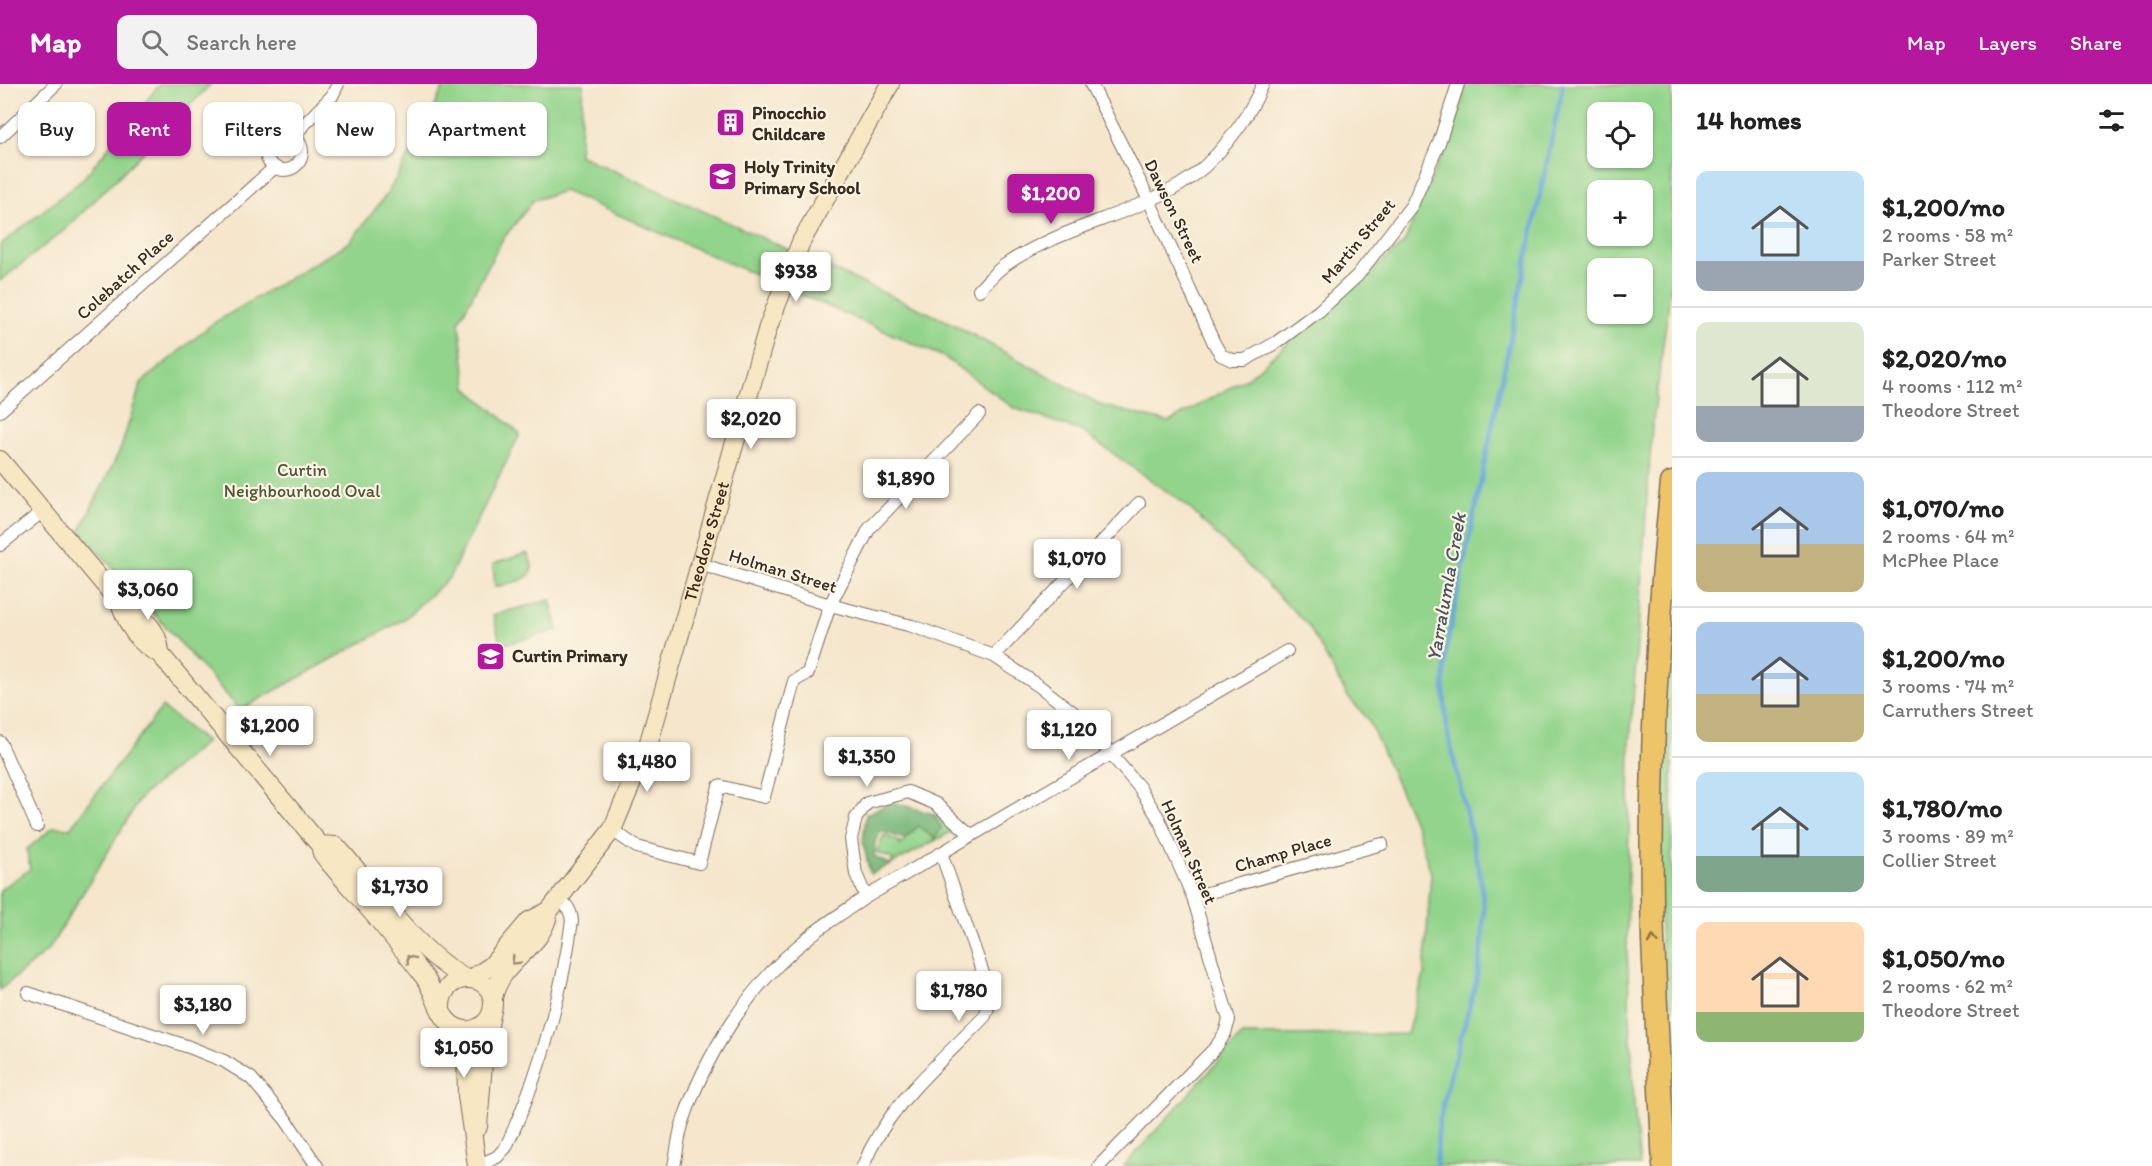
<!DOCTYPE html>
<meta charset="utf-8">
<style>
body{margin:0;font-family:Itim,sans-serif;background:#f2f2f2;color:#222;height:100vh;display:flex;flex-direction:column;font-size:22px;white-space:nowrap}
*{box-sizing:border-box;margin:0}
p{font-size:20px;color:#767676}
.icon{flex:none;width:33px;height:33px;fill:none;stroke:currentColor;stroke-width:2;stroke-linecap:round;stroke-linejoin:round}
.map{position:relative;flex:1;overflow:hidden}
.details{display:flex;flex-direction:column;background:#fff;width:480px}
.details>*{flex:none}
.banner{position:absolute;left:18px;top:18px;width:570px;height:54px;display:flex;gap:12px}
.tools{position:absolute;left:1587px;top:18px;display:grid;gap:12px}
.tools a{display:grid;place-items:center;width:66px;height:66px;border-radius:12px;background:#fff;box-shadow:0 2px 4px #0004;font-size:30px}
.price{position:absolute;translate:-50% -51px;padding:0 14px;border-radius:6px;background:#fff;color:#222;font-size:20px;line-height:39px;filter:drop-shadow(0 2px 3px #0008)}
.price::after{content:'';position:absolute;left:50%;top:36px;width:18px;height:14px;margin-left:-9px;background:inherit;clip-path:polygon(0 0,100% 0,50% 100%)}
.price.selected{background:#b5179e;color:#fff}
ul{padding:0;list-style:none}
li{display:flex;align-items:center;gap:18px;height:150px;padding:0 24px}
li+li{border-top:2px solid #e0e0e0}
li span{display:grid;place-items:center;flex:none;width:168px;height:120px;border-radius:12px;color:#555}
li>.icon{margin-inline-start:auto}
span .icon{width:72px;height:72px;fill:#fffc;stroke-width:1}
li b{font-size:26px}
h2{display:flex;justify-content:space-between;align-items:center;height:72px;padding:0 24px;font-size:26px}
.pill{padding:0 21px;border-radius:12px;background:#fff;box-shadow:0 2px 4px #0004;font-size:21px;line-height:54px}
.pill.selected{background:#b5179e;color:#fff}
header{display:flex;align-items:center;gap:36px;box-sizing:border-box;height:84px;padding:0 30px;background:#b5179e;color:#fff}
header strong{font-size:28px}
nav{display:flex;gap:33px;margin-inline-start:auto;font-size:21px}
.search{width:420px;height:54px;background:#f2f2f2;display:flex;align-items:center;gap:15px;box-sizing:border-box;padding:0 21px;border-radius:12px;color:#767676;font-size:22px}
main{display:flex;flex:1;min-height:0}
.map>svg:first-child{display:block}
.green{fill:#92d48b;stroke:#667f54;stroke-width:1.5;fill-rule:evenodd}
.forest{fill:#75b677;stroke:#58704a;stroke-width:1.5}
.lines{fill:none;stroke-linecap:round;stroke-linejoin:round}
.stream{stroke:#6ca6dc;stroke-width:4.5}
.minor-casing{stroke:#7c6c5b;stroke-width:14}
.secondary-casing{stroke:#7c6c5b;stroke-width:20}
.motorway-casing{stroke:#7c6c5b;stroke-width:25}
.minor{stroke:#fff;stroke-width:12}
.secondary{stroke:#f8e7c3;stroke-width:18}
.motorway{stroke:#eec469;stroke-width:22}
.oneway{stroke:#8c6f40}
.oneway2{stroke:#9a8870}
.labels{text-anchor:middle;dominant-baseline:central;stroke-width:4.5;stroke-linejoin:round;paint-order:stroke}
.poi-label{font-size:18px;font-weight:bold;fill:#3b2a1e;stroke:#fcf5e5;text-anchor:start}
.street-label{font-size:18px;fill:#3b2a1e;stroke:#fcf5e5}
.park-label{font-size:18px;fill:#515439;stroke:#fcf5e5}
.water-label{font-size:20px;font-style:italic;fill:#4c5560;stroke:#fcf5e5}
</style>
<header>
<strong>Map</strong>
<div class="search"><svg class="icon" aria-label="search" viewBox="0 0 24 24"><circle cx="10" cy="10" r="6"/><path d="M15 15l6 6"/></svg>Search here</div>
<nav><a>Map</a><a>Layers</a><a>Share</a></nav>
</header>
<main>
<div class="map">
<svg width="1672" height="1082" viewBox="0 0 1672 1082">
<rect width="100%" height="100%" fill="#fcf5e5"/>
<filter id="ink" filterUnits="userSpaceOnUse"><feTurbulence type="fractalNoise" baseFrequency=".0167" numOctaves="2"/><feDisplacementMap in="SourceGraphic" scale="12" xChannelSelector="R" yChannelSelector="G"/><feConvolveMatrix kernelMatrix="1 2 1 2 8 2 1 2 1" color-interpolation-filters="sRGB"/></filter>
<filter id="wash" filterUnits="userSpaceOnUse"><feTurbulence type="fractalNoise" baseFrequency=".008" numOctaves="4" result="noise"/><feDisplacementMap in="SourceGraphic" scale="24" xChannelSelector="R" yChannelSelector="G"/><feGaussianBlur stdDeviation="1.35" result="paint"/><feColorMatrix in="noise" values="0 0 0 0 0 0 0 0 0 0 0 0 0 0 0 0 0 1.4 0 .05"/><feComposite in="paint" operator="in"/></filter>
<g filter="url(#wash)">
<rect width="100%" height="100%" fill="#f5e6cc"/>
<g class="green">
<polygon points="160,0 211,0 68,143 0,197 0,161 82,96"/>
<path d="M 445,0 L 583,0 L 579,71 L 953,240 L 1103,322 L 1169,338 L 1249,293 L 1404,159 L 1461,26 L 1465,0 L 1672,0 L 1672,194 L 1652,344 L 1630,660 L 1627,865 L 1634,1021 L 1640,1082 L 1124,1082 L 1242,951 L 1407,950 L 1424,891 L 1431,789 L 1417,745 L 1368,635 L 1348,613 L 1308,541 L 1186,421 L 1081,347 L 1014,324 L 944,273 L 564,107 L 534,116 L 502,156 L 459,237 L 467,304 L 520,350 L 449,494 L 403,536 L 240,626 L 80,447 L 121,364 L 141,299 L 212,240 L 350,158 L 387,110 L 418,56 ZM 1598,28 L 1642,28 L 1642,74 L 1598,74 ZM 1598,106 L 1642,106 L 1642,152 L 1598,152 ZM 1598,184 L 1642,184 L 1642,230 L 1598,230 Z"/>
<path d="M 527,469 C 543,497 516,497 495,503 L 493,480 Z"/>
<polygon points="1672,476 1672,1082 1659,821 1666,554"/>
<polygon points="550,516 558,546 501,561 493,531"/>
<polygon points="162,623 206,658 141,713 49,865 0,906 0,806 30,785 27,765 54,743 70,744"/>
<polygon points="933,730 951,738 951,748 890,781 893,775 876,768 884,751 900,758 900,761 918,741 941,744"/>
</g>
<polygon class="forest" points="893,718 933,730 941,744 935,755 918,742 904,755 881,747 875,758 874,772 890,781 870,790 863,758 866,730"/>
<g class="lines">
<polyline class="stream" points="1436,1082 1439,1039 1448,999 1476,899 1482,862 1484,823 1479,785 1447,646 1444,606 1446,566 1563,0"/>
</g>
</g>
<g filter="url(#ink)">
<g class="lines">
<defs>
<g id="minor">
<polyline points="1091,0 1149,116 1214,259 1221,271 1232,276 1245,276 1277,258 1319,227 1357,192 1412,121 1439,59 1458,0"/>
<circle cx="284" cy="68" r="18"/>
<polyline points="293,52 332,12 338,0"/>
<polyline points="0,53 56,0"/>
<path d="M 979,206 C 987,198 996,187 1005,181 C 1058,145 1124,133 1180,101 C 1215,80 1247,37 1263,0"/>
<polyline points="0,327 275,83"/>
<polyline points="0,461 43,427"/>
<polyline points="700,480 830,521 912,542 994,572 1039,602 1078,632 1139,703 1159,735 1193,813 1229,936 1225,949 1216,963 1099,1082"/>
<polyline points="994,572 1139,419"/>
<polyline points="0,658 37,742"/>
<polyline points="612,746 637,763 699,779 719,702 764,713 794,597 808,589 830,521 869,445 979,330"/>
<polyline points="866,813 856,790 851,755 856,734 867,719 908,708 936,720 971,751"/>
<polyline points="1193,813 1382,760"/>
<polyline points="28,909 189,963 224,977 251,994 286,1036 317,1082"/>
<path d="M 477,1082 L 497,1073 L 506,1063 C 539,992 561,914 572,837 C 571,827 567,821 559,814"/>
<path d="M 674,1082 C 677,1069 678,1054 682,1041 C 705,970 750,900 809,853 C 827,838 847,826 866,813 L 1287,567"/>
<path d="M 863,1082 C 887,1021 941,978 985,932 L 990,918 L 985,895 L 941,769"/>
</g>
<g id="secondary">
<path d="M 0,376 L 120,519 C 141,533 159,543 160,570"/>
<path d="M 120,519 C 128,541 138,560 160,570 L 320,761 L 322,769 L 328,777 C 361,816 395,853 425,894 C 435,908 438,931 452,941 C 471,954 494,940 493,918 C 491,886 440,887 441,924"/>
<path d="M 320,761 L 336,762 C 373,802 418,871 467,895"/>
<polyline points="471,895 491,882 529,837 549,827"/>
<path id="s1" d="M 493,914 C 501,875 542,867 549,827 L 612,746 L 649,658 L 768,243 L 801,158 L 890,0"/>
<polyline points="450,940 466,968 467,1012 477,1082"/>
<polyline points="478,1043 484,966 491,931"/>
</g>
<path id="motorway" d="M 1664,1082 C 1660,1007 1656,931 1653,856 C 1648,704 1656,550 1672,399"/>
</defs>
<use href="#minor" class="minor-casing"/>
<use href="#secondary" class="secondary-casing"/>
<use href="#motorway" class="motorway-casing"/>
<use href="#minor" class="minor"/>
<use href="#secondary" class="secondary"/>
<use href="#motorway" class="motorway"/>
</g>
<defs><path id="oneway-chevron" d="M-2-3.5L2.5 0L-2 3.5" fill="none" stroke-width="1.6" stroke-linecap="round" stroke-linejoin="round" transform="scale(1.5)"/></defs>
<use class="oneway" href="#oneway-chevron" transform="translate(1653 856) rotate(-92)"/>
<g class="oneway2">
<use href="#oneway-chevron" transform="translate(410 875) rotate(-128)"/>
<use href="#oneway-chevron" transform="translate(515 877) rotate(135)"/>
</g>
</g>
<defs>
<symbol id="building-square" viewBox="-11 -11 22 22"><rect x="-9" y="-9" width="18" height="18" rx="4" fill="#b5179e" stroke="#fcf5e5"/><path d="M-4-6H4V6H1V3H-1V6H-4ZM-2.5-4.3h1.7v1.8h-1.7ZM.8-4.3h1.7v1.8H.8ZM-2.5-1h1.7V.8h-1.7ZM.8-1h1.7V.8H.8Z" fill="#fff"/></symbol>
<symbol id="school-square" viewBox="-11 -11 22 22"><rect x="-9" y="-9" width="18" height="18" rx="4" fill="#b5179e" stroke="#fcf5e5"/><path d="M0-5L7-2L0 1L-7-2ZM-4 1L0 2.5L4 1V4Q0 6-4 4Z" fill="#fff"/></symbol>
</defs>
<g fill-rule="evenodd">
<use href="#building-square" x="714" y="22" width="33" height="33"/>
<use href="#school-square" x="706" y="76" width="33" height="33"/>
<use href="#school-square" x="474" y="556" width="33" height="33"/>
</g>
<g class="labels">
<g class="poi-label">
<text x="752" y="29">Pinocchio<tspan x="752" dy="21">Childcare</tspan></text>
<text x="744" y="83">Holy Trinity<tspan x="744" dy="21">Primary School</tspan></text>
<text x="512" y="572">Curtin Primary</text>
</g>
<g class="street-label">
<text transform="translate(1174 127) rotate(64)">Dawson Street</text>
<text transform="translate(1358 157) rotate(-50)">Martin Street</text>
<text transform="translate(125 191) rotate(-42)">Colebatch Place</text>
<text stroke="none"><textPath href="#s1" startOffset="512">Theodore Street</textPath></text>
<text transform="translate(783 487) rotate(17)">Holman Street</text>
<text transform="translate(1189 768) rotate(66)">Holman Street</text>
<text transform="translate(1283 769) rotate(-16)">Champ Place</text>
</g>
<g class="park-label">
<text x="302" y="386">Curtin<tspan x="302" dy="21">Neighbourhood Oval</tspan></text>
</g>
<g class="water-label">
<text transform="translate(1446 503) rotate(-80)">Yarralumla Creek</text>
</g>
</g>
</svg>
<div class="tools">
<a><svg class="icon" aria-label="locate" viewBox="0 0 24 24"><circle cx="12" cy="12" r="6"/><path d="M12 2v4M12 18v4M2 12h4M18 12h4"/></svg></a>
<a>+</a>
<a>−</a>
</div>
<b class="price selected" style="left:1051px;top:141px">$1,200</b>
<b class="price" style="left:796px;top:219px">$938</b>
<b class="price" style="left:751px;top:366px">$2,020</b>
<b class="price" style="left:906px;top:426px">$1,890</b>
<b class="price" style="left:1077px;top:506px">$1,070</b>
<b class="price" style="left:148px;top:537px">$3,060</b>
<b class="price" style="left:270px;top:673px">$1,200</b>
<b class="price" style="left:1069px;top:677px">$1,120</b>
<b class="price" style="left:867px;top:704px">$1,350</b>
<b class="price" style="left:647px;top:709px">$1,480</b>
<b class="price" style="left:400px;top:834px">$1,730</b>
<b class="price" style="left:959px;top:938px">$1,780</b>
<b class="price" style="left:203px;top:952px">$3,180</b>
<b class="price" style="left:464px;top:995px">$1,050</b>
<div class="banner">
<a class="pill">Buy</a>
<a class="pill selected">Rent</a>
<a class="pill">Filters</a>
<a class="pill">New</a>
<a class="pill">Apartment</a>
</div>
</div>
<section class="details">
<h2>14 homes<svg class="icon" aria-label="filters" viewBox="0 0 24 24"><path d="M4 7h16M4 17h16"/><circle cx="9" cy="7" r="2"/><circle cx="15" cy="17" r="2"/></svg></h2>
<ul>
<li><span style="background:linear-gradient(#bfe0f5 75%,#9aa5b1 0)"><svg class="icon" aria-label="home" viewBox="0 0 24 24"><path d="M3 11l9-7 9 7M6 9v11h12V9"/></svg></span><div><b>$1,200/mo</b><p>2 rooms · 58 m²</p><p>Parker Street</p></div></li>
<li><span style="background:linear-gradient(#dfe7d0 70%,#9aa5b1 0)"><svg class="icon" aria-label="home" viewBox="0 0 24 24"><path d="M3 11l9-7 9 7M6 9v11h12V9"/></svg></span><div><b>$2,020/mo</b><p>4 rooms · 112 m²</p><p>Theodore Street</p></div></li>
<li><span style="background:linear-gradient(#a9c7e8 60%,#c2b280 0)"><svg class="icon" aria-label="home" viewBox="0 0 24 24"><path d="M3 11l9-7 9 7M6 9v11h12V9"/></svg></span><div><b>$1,070/mo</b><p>2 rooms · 64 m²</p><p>McPhee Place</p></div></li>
<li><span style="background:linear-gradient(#a9c7e8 60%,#c2b280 0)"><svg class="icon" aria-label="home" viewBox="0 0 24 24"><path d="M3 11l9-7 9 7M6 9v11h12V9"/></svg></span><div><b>$1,200/mo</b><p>3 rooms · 74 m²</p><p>Carruthers Street</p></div></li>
<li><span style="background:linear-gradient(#bfe0f5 70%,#7fa58c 0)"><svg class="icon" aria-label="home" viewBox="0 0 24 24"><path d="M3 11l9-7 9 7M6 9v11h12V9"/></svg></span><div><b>$1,780/mo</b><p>3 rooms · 89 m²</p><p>Collier Street</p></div></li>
<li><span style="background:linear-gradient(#ffd9b3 75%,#8fb573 0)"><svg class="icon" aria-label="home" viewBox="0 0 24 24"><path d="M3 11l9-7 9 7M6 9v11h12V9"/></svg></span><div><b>$1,050/mo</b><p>2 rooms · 62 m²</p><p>Theodore Street</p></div></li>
</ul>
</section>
</main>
